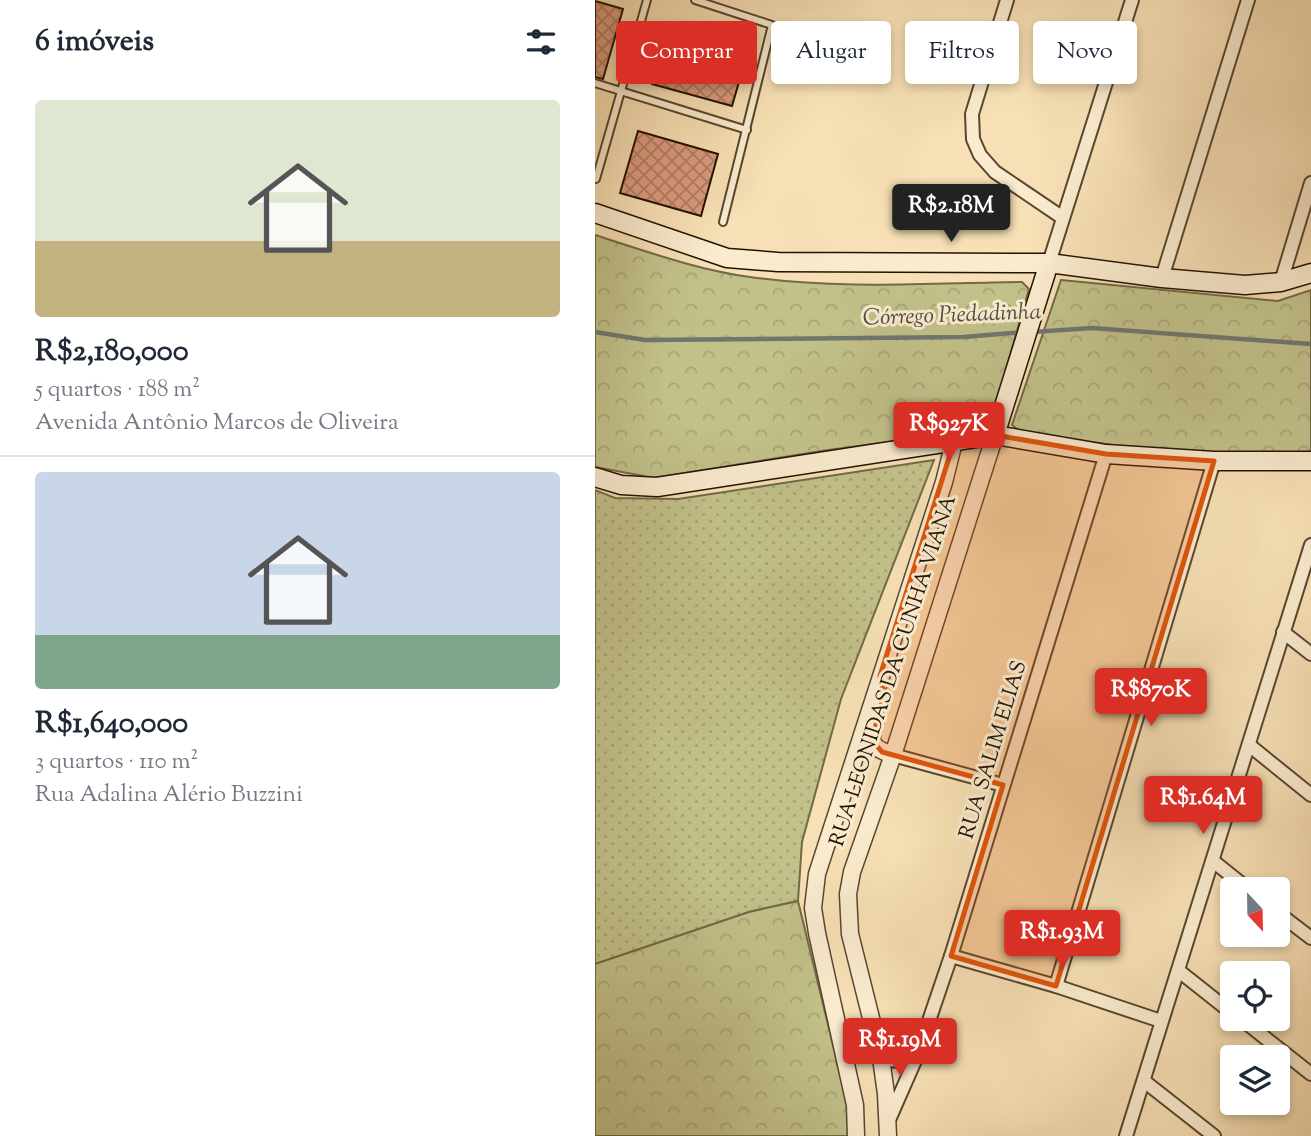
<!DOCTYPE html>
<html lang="pt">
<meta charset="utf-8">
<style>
body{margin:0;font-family:"Sorts Mill Goudy",serif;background:#f6f6f7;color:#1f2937;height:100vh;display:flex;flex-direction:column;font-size:26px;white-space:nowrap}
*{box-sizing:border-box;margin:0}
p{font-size:23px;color:#747a83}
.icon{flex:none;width:38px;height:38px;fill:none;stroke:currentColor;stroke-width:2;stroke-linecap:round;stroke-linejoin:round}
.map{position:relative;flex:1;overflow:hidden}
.sheet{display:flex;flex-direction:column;background:#fff;width:595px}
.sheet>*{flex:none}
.guide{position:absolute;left:21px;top:21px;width:590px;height:63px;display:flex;gap:14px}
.needle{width:46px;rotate:158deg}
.controls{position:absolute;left:625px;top:877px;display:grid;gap:14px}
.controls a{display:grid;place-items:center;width:70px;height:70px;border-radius:7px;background:#fff;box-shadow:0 4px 10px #0003;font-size:35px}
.price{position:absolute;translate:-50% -60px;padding:0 16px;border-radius:7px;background:#d93025;color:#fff;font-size:23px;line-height:46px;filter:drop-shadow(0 2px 4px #0008)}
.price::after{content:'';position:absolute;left:50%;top:42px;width:21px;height:16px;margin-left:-10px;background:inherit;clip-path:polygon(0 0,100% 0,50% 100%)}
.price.current{background:#222;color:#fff}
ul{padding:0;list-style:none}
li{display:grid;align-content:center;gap:14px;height:371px;padding:0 35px}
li+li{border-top:2px solid #e0e1e3}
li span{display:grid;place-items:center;height:217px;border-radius:7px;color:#555}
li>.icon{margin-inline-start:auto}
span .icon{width:126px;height:126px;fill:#fffc;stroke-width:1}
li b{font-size:30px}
h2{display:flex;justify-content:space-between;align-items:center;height:84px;padding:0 35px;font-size:30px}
.pill{padding:0 24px;border-radius:7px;background:#fff;box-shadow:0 4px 10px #0003;font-size:24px;line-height:63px}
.pill.current{background:#d93025;color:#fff}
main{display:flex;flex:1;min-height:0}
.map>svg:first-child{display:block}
.grass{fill:url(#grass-dots);stroke:#726a46;stroke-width:2}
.forest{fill:url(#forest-crowns);stroke:#726a46;stroke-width:2}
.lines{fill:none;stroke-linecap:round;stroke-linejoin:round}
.stream{stroke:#6f7770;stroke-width:4.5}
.building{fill:url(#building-cross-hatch);stroke:#231202;stroke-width:2}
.service-casing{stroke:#58462f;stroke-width:10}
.minor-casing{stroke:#58462f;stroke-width:16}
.tertiary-casing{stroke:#58462f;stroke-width:19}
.secondary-casing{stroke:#231202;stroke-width:21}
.service{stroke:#faebcf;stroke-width:6}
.minor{stroke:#faebcf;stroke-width:12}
.tertiary{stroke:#faebcf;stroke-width:16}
.secondary{stroke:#faebcf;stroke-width:18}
.marked{fill:#de550c;fill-opacity:0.2;stroke:#de550c;stroke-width:5;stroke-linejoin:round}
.labels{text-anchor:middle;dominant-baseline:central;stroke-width:6;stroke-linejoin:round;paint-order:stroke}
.street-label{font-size:21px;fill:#231202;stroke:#faebcf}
.water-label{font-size:23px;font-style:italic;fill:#4f4d42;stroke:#faebcf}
</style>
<main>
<section class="sheet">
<h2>6 imóveis<svg class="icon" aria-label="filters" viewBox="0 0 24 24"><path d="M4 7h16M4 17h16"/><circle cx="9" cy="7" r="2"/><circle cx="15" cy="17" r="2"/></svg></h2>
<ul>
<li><span style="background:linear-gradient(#dfe7d0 65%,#c2b280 0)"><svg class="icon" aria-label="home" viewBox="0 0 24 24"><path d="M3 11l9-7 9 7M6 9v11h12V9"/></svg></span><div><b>R$2,180,000</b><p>5 quartos · 188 m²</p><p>Avenida Antônio Marcos de Oliveira</p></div></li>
<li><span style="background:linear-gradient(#c9d6e8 75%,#7fa58c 0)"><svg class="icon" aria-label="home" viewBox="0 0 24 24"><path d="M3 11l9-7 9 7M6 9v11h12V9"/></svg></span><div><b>R$1,640,000</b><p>3 quartos · 110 m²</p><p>Rua Adalina Alério Buzzini</p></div></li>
</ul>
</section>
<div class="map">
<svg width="716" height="1136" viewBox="0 0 716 1136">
<defs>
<pattern id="grass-dots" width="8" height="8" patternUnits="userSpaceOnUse" patternTransform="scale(1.75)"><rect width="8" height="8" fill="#c2c18a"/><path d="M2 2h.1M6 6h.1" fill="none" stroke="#a6a575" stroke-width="1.8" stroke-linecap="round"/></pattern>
<pattern id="forest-crowns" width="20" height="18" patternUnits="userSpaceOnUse" patternTransform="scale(1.75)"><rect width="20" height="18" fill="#c2c18a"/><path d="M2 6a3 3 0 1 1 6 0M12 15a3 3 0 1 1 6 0" fill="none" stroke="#a6a575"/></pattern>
<pattern id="building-cross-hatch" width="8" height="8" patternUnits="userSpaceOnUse" patternTransform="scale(1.75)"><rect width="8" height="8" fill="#da997d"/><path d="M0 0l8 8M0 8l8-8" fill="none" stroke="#b07b64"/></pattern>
</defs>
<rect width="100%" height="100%" fill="#f7e0b5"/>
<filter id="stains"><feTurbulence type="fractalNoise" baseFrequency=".00286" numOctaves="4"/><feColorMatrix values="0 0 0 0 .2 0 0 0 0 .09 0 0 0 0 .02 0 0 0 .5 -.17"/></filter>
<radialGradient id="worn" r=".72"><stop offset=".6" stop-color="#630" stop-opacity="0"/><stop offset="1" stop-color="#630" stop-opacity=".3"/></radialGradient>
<polygon class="grass" points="339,460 246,699 207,842 203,901 154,912 0,964 0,490 20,498 83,499"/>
<g class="forest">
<path d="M 0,235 C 50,251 103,270 155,277 C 245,290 337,283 427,282 L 434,289 L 394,429 L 233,450 L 59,478 L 0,467 Z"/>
<polygon points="466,280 683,301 716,290 716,457 567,452 426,432 417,425"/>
<polygon points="203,901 254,1111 253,1136 0,1136 0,964 154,912"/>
</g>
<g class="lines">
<g class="stream">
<polyline points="0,332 50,340 369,337 429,332"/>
<polyline points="438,332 497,328 716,344"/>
</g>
</g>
<g class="building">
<polygon points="0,1 28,9 8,79 0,77"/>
<polygon points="75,22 155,44 137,106 57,84"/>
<polygon points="43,131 123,154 106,216 25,193"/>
</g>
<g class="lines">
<defs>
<g id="service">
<polyline points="100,0 177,25 128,222"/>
<polyline points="0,83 152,130"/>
<polyline points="1,179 52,0"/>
</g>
<g id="minor">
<polyline points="412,0 377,114 378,139 385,155 400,172 468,218"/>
<polyline points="454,263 537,0"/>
<polyline points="567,278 653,0"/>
<polyline points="686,282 716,183"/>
<polyline points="688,632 716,654"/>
<polyline points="654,745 716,795"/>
<polyline points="298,755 408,785"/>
<polyline points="618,861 653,889"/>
<polyline points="682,912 716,938"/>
<polyline points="356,956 461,986 566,1021"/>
<polyline points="584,971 637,1013"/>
<polyline points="461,986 619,461"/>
<polyline points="645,1018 716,1074"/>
<path d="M 286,1058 C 300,1062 308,1062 322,1056"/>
<polyline points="549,1081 619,1136"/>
<polyline points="293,1122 322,1056 356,956 511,454"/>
<polyline points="531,1136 716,545"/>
</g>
<g id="tertiary">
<path d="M 281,718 C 274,742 274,747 298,755"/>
<polyline points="261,1136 260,1105 222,933 218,908 222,874 349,482 359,442"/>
<polyline points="293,1136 291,1094 286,1058 255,934 253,894 257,872 298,755 400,435"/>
</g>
<g id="secondary">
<polyline points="0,213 132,258 183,262 454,263 567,278 650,285 686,282 716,273"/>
<polyline points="400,435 454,263"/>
<polyline points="0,477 26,485 62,487 400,435 511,454 619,461 716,461"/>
</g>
</defs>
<use href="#service" class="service-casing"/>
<use href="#minor" class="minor-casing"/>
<use href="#tertiary" class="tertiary-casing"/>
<use href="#secondary" class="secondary-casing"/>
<use href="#service" class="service"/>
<use href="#minor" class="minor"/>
<use href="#tertiary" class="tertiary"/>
<use href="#secondary" class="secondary"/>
</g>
<path class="marked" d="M 400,435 L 511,454 L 619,461 L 461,986 L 356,956 L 408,785 L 287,752 L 277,740 L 289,694 L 285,676 L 359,442 Z"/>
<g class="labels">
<g class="street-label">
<text transform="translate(299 671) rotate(-72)">RUA LEONIDAS DA CUNHA VIANA</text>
<text transform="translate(399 750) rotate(-73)">RUA SALIM ELIAS</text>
</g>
<g class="water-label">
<text transform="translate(357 316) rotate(-2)">Córrego Piedadinha</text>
</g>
</g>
<rect width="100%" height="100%" filter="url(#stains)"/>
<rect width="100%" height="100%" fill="url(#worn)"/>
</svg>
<div class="controls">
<a><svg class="needle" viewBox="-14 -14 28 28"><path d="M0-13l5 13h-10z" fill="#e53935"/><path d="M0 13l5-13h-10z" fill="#747a83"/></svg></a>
<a><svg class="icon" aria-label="locate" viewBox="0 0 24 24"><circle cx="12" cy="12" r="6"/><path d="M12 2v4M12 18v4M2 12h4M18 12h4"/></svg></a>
<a><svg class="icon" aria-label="layers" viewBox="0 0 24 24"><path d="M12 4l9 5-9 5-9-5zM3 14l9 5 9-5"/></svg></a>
</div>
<b class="price current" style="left:356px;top:244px">R$2.18M</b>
<b class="price" style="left:354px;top:462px">R$927K</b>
<b class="price" style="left:556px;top:728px">R$870K</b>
<b class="price" style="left:608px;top:836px">R$1.64M</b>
<b class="price" style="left:467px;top:970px">R$1.93M</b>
<b class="price" style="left:305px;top:1078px">R$1.19M</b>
<div class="guide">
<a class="pill current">Comprar</a>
<a class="pill">Alugar</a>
<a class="pill">Filtros</a>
<a class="pill">Novo</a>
</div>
</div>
</main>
